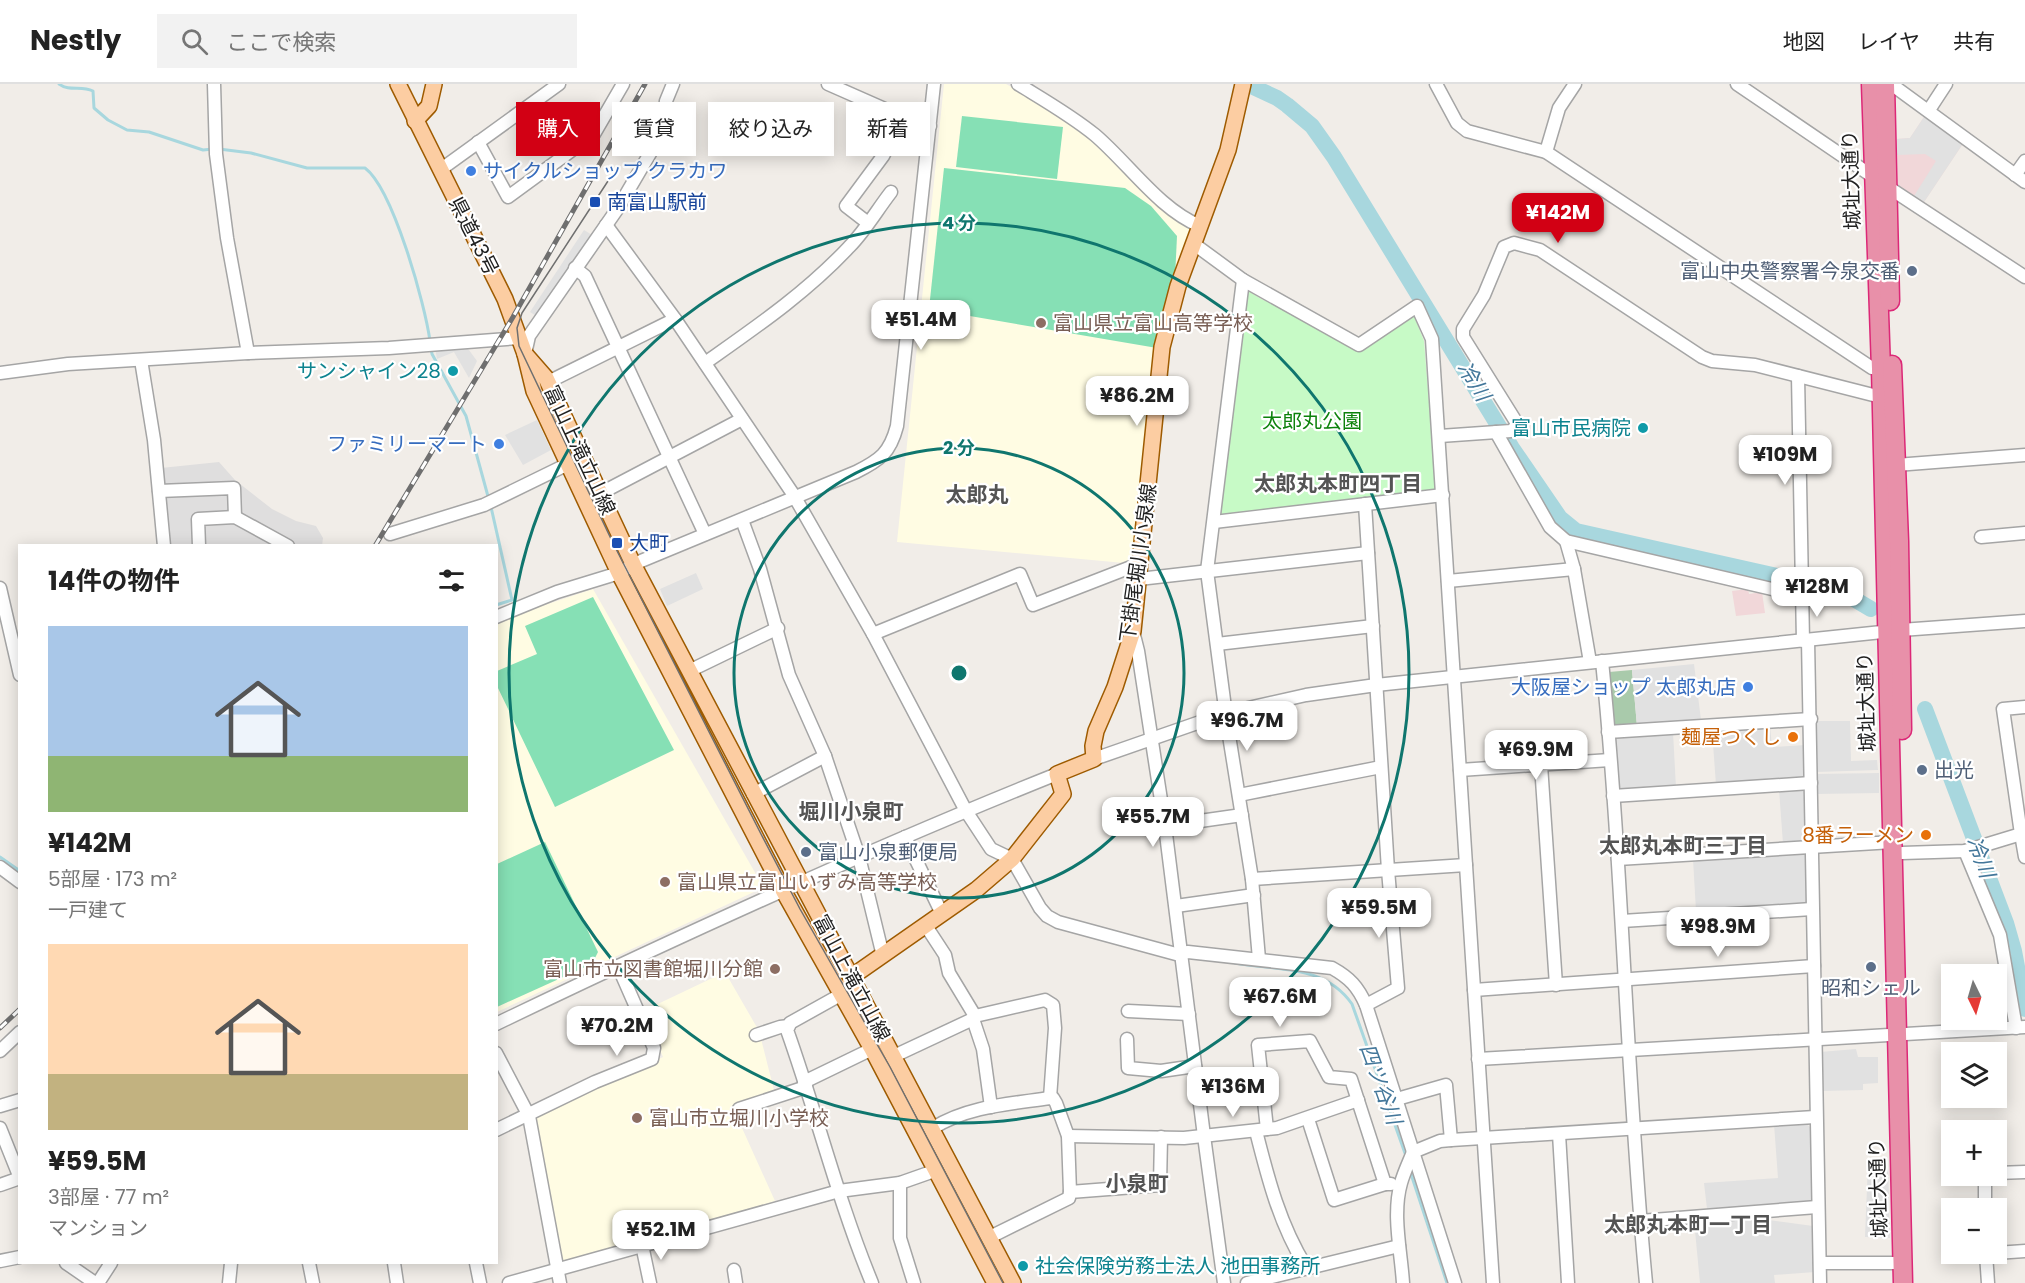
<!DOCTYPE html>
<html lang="ja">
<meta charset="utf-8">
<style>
body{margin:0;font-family:Poppins,"Noto Sans JP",sans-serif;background:#f2f2f2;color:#222;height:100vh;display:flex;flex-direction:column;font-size:22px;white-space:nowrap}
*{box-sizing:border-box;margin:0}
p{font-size:20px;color:#767676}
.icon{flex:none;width:33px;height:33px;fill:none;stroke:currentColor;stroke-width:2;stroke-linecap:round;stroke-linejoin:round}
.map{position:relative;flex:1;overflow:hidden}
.sheet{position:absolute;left:18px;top:460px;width:480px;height:720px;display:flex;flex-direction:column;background:#fff;border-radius:0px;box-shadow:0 3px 15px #0003}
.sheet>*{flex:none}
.guide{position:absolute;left:516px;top:18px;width:570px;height:54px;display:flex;gap:12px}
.needle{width:39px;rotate:175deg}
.controls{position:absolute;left:1941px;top:880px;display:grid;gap:12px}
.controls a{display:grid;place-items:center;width:66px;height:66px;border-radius:0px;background:#fff;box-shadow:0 3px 15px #0003;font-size:30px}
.price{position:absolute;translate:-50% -51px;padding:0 14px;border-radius:12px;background:#fff;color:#222;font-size:20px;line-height:39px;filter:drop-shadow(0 2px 3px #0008)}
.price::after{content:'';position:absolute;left:50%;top:36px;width:18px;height:14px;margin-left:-9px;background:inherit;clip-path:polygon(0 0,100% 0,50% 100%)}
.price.on{background:#d20014;color:#fff}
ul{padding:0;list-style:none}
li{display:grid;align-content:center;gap:12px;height:318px;padding:0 30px}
li span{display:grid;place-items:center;height:186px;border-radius:0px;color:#555}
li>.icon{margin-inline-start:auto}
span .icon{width:108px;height:108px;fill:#fffc;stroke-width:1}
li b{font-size:26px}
h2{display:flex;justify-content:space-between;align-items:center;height:72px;padding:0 30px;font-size:26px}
.chip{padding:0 21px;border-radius:0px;background:#fff;box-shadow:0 3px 15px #0003;font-size:21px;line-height:54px}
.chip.on{background:#d20014;color:#fff}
header{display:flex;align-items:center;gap:36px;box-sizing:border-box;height:84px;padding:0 30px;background:#fff;border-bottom:2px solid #e0e0e0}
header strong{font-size:28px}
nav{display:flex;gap:33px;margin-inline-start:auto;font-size:21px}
.search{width:420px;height:54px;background:#f2f2f2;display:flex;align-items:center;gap:15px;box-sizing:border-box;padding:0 21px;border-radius:0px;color:#767676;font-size:22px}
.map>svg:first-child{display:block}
.residential{fill:#dfdede}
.commercial{fill:#f1d7d9}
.education{fill:#fffce3}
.cemetery{fill:#a9caab}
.park{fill:#c7fac6}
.pitch{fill:#86e0b5}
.parking{fill:#e1e1e1}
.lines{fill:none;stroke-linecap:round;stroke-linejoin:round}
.stream{stroke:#a8d7de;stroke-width:3}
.river{stroke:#a8d7de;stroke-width:16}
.minor-casing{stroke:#a5a5a5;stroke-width:15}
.major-casing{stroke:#9e5b00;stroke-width:18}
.highway-casing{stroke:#dc2877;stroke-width:21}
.minor{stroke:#fff;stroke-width:12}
.major{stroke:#fccda2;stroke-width:15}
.highway{stroke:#e890a9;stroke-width:18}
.tram{stroke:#6f6f6f;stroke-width:1.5}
.rail-casing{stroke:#6f6f6f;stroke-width:5}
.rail{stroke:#fff;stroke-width:3;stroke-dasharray:9;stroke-linecap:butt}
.ring{fill:none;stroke:#0f766e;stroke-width:3}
.shop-dot{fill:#3f7fe0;stroke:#fff;stroke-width:2}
.transit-dot{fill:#1a4fb4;stroke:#fff;stroke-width:2}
.service-dot{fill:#5c6f8a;stroke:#fff;stroke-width:2}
.education-dot{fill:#8d6e63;stroke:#fff;stroke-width:2}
.culture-dot{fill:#0f9aa8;stroke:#fff;stroke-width:2}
.food-dot{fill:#e8710a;stroke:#fff;stroke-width:2}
.labels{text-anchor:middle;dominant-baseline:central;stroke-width:4.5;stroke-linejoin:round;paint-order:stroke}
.shop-label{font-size:20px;fill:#366cbe;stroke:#fff;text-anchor:end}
.street-label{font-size:20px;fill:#212121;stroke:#fff}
.transit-label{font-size:20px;fill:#164399;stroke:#fff;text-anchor:start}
.service-label{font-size:20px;fill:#4e5e75;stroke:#fff;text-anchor:start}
.education-label{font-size:20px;fill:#785e54;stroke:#fff;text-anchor:start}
.culture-label{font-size:20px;fill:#0d838f;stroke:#fff;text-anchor:end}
.park-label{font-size:20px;fill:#0d820c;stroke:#fff}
.food-label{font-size:20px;fill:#c56008;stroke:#fff;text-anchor:end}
.water-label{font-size:21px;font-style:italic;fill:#43779a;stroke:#fff}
.neighbourhood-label{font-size:21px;font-weight:bold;fill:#545454;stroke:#fff}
.centre{fill:#0f766e;stroke:#fff;stroke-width:3}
.ring-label{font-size:18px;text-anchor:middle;font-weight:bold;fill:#0f766e;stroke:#fff;stroke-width:4.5;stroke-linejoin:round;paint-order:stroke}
</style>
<header>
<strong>Nestly</strong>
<div class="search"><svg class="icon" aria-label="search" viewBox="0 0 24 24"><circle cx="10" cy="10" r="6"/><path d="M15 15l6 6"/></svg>ここで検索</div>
<nav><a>地図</a><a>レイヤ</a><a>共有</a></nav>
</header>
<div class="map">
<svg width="2025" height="1199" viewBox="0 0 2025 1199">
<rect width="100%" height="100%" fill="#f1ede8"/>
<polygon class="residential" points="219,378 235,396 272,425 296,437 316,442 323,454 322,462 168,462 161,384"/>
<g class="commercial">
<polygon points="1926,30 1964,58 1924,118 1898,101 1897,55 1910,54"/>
<polygon points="1748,505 1749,510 1762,508 1765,529 1736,532 1732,507"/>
</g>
<g class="education">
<polygon points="944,0 1006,0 1033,15 1083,45 1191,147 1168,214 1135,480 897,458"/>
<polygon points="593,505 761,799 756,807 497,928 497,537"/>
<polygon points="725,888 759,947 775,1010 733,1024 775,1117 564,1177 561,1176 535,1036 537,1032 663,973 643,927"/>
</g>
<polygon class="cemetery" points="1632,586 1637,642 1613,644 1609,588"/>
<polygon class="park" points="1248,207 1263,216 1290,225 1360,268 1414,232 1424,257 1436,405 1221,433 1218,430"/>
<g class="pitch">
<polygon points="962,32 1063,43 1057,95 956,83"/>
<polygon points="944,84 1125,104 1151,122 1177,152 1175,194 1157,264 929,225"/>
<polygon points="593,513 674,666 555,723 497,602 497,587 537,570 525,542"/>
<polygon points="545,758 598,868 592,880 497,923 497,780"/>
</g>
<g class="parking">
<polygon points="1926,30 1964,58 1924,118 1914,112 1936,77 1925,70 1897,71 1897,55 1910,54"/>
<polygon points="584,146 592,151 538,233 530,228"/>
<polygon points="466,262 477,277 469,294 454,268 437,275 435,264"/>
<polygon points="537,336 551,366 523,381 505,351"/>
<polygon points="696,489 703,505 667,522 660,505"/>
<polygon points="1694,580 1701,636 1637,642 1632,586"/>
<polygon points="1815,637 1850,637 1851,677 1877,676 1878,686 1816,688"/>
<polygon points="1770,642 1772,663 1806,661 1808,695 1716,701 1712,646"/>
<polygon points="1673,648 1676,704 1617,708 1613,652"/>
<polygon points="1879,689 1879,709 1816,710 1816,690"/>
<polygon points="1807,703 1808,759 1783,760 1779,705"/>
<polygon points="1808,766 1809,821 1696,827 1693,775"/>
<polygon points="1856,965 1858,973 1878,973 1878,999 1863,1000 1863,1006 1821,1007 1820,968"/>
<polygon points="1803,1037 1811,1044 1813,1118 1707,1125 1704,1099 1778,1094 1774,1040"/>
<polygon points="1868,1078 1888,1079 1890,1154 1865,1153"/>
<polygon points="1760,1131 1761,1135 1813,1142 1815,1188 1774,1191 1775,1199 1700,1199 1694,1136"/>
</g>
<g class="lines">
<g class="stream">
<path d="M 59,0 C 70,8 81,1 93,7 L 94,24 L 108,36 L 127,46 L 149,48 L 203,66 L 213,65"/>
<path d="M 219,65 L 251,69 L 307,84 L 365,84 C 393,105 425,220 430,257"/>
<polyline points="431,264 432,270 466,332 489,416"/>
<polyline points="491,423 512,516 496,521"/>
<polyline points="0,773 20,787"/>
<path d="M 1235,879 C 1278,887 1324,880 1352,920 L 1406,1072"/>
<polyline points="1410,1087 1447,1199"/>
</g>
<g class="river">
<polyline points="1247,0 1277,14 1287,21 1312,42 1334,73 1512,364 1560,434 1576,447 1812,500 1849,512 1871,525"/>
<polyline points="1925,625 2006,839 2014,867 2025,925"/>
</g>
<defs>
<g id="minor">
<polyline points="214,0 216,70 227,154 248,269"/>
<polyline points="828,0 903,33 930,42"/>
<path d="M 1018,0 C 1044,16 1072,32 1095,51 C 1129,80 1159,125 1200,142"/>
<polyline points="1436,0 1457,39 1467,47 1546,68 1872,284 1881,285"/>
<polyline points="1737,0 1897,109 2025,193"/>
<polyline points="1885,3 1895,3 2025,98"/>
<polyline points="1929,26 1946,0"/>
<polyline points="478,58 508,113 594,50 623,0"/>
<polyline points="1546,68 1559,24 1575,0"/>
<polyline points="440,86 559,0"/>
<polyline points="2015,91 2025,77"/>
<polyline points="868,139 846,122 883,72 903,33"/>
<path d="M 606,141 L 675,235 L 793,410 L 873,550 L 966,727 L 991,765 L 1012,775 L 1040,824 L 1047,832 L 1058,838 L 1176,870 L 1188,868 L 1332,884 C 1350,894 1358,903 1366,921 L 1455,1199"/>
<polyline points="1194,160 1243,196 1359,261 1417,222 1432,255 1493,1199"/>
<polyline points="575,184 585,192 705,450"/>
<polyline points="1243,196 1207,487 1227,639 1252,795 1259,875"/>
<polyline points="525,270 529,252 618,124 662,49 666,17 673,0"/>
<polyline points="141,276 154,356 164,462"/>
<path d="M 705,279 C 756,243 806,209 849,163 C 865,147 877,126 891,108"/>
<polyline points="0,289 68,280 248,269 389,264 519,254"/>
<polyline points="1798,292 1803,557"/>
<polyline points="548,298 675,235"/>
<polyline points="1496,348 1550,443 1566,457 1802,512"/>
<polyline points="1440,352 1511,347 1518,341 1463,253 1463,245 1484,211 1504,163 1514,159 1540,166 1702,273 1712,277 1755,281 1881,313"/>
<polyline points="1896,381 2025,371"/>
<polyline points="159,407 234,404 235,433"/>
<polyline points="601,409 742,335"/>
<polyline points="1365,420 1388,786 1398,904 1366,921"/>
<polyline points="742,436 760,485 789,591 825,672 859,773 883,872"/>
<polyline points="1214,438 1443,411"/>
<polyline points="390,450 484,421 568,380"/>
<polyline points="1981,453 2025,449"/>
<polyline points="1566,457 1574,485 1590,578"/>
<polyline points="199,462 198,435 235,433 288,462"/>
<polyline points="1139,495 1368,469"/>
<polyline points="1448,497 1574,485"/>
<polyline points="0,504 20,591"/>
<path d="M 496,533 L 557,508 L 619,489 L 641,477 L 856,388 C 880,376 890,369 897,342 L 934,0"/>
<polyline points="1133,547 1138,567 1165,742 1204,1052 1224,1199"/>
<polyline points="873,550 1020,490 1033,521 1131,483 1141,481"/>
<polyline points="1808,556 1820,1199"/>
<polyline points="1217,560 1373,542"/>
<path d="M 1602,577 C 1623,784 1626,992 1646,1199"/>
<polyline points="689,587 778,544"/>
<polyline points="1608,648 1811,635"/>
<polyline points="1094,675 1226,629 1306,611 1376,601 1758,561 1901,546 2025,537"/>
<polyline points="1541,681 1556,901"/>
<polyline points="1460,686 1610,676"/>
<polyline points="753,710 825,672"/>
<polyline points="1239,711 1381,683"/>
<polyline points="1613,712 1811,699"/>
<polyline points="1165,742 1242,731"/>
<polyline points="2021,750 2025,773"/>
<polyline points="905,753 942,830"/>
<polyline points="1965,767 2000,851 2016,944"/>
<polyline points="1902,769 1965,767 2021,750 2003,625 2025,623"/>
<polyline points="1618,775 1893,758"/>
<polyline points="0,783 20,798"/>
<polyline points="1252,795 1466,781"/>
<polyline points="1176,822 1254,811"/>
<polyline points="1622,837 1812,825"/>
<polyline points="926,842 945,871 949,889 975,932"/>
<polyline points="1474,906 1814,882"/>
<path d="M 842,910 L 790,939 L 787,946 C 817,1030 838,1117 872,1199"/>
<polyline points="1128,927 1189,930"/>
<polyline points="973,935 983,965 991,1023"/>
<path d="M 496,940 C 681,851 867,766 1057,690"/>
<polyline points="756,951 780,943 789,942"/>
<polyline points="1127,955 1128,984 1161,987 1195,982"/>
<polyline points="0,967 20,948"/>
<polyline points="496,969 529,1032 560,1199"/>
<polyline points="894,972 973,935 975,932 1045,916 1053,921 1055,944 1050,1014"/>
<polyline points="1478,975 2025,943"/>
<polyline points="804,998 872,965"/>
<polyline points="1397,1015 1446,1001 1451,1056"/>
<polyline points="0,1022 20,1016"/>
<polyline points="739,1025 806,1003"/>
<polyline points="1308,1035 1334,1116 1385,1100 1391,1100"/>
<polyline points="0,1044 20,1094"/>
<path d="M 933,1044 C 968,1022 1010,1020 1050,1014 L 1053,1014 L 1056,1019 L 1068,1052 L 1070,1108 L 1069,1114 L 990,1153"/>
<polyline points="1267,1045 1258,961 1310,957 1329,993 1351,995 1385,1100"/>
<polyline points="496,1046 595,998 652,975 654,964 618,882"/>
<path d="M 1256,1047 C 1268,1095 1280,1141 1306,1183"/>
<polyline points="1559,1050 1568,1199"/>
<polyline points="1068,1052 1184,1054 1277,1044 1358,1016"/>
<polyline points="1996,1089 2025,1088"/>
<polyline points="1985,1092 1985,1125"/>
<polyline points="900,1099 900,1154 914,1199"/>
<polyline points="0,1101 20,1094"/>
<polyline points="1070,1108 1160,1101 1161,1053"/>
<polyline points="1640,1137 1817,1123"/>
<polyline points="642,1161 650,1199"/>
<polyline points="1996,1169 2025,1167"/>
<polyline points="1986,1170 1988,1199"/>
<polyline points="0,1177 20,1173"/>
<polyline points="66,1179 95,1199"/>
<polyline points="309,1179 313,1199"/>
<polyline points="394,1179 397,1199"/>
<polyline points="476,1179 480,1199"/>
<polyline points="1820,1179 1903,1179"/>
<polyline points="734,1186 736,1199"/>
<polyline points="98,1199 111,1179"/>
<polyline points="229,1199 231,1179"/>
<polyline points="509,1199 839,1107 900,1099 937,1086"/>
<polyline points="1247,1199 1399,1162"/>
<path d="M 1403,1199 C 1401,1167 1392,1130 1401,1099 C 1404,1088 1409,1078 1413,1068 L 1440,1057 L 1451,1056 L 1815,1033"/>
</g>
<g id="major">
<polyline points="398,0 505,215 525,270"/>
<polyline points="415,37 429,22 434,0"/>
<polyline points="847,903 857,889 976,806 1012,775 1063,710 1057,690 1094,675 1093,662 1096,647 1115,603 1133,547 1162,263 1178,202 1228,66 1243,0"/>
<polyline points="995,1199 872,965 784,808 619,489 534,307 525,270 546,294 634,482 1013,1199"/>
</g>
<g id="highway">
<polyline points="1871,0 1881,285 1903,1199"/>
<polyline points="1885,0 1890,217"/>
<polyline points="1892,281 1899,457 1902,646"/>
</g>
</defs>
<use href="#minor" class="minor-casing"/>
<use href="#major" class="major-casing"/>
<use href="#highway" class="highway-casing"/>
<use href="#minor" class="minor"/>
<use href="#major" class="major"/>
<use href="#highway" class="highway"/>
<polyline class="tram" points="608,97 522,229 517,244 519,262 613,459 761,750 800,825 890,983 1003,1199"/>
<defs>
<g id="rail">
<polyline points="375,462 513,233 645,0"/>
<polyline points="0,944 20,925"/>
</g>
</defs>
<use href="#rail" class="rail-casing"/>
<use href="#rail" class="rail"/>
</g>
<g class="ring">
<circle cx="959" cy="589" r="225"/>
<circle cx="959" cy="589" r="450"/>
</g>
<g class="shop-dot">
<circle cx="471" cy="87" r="6"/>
<circle cx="499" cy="360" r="6"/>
<circle cx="1748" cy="603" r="6"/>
</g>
<g class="transit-dot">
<rect x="589" y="112" width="12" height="12" rx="3"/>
<rect x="611" y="453" width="12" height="12" rx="3"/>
</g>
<g class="service-dot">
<circle cx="1912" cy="187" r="6"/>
<circle cx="1922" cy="686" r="6"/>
<circle cx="806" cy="768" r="6"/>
<circle cx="1871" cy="883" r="6"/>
</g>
<g class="education-dot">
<circle cx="1041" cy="239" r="6"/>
<circle cx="665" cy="798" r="6"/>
<circle cx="775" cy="885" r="6"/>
<circle cx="637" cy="1034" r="6"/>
</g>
<g class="culture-dot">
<circle cx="453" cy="287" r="6"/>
<circle cx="1643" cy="344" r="6"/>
<circle cx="1023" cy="1182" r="6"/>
</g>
<g class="food-dot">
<circle cx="1793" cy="653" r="6"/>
<circle cx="1926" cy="751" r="6"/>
</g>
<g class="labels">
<g class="shop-label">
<text x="483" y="87" text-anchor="start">サイクルショップ クラカワ</text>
<text x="487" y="360">ファミリーマート</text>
<text x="1736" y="603">大阪屋ショップ 太郎丸店</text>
</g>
<g class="street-label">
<text transform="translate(1851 96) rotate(-92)">城址大通り</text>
<text transform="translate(474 152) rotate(63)">県道43号</text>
<text transform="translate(580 366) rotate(65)">富山上滝立山線</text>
<text transform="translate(1138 479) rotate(-82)">下掛尾堀川小泉線</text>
<text transform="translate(1866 618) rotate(-92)">城址大通り</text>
<text transform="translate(852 894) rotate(62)">富山上滝立山線</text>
<text transform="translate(1878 1104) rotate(-92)">城址大通り</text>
</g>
<g class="transit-label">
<text x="607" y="118">南富山駅前</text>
<text x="629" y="459">大町</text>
</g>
<g class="service-label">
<text x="1900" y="187" text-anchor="end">富山中央警察署今泉交番</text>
<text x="1934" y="686">出光</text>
<text x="818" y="768">富山小泉郵便局</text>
<text x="1871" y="904" text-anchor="middle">昭和シェル</text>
</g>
<g class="education-label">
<text x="1053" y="239">富山県立富山高等学校</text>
<text x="677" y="798">富山県立富山いずみ高等学校</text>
<text x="763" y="885" text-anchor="end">富山市立図書館堀川分館</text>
<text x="649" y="1034">富山市立堀川小学校</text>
</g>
<g class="culture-label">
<text x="441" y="287">サンシャイン28</text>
<text x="1631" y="344">富山市民病院</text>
<text x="1035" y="1182" text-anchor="start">社会保険労務士法人 池田事務所</text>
</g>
<g class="park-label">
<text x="1312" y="337">太郎丸公園</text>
</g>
<g class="food-label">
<text x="1781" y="653">麺屋つくし</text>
<text x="1914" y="751">8番ラーメン</text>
</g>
<g class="water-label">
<text transform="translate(1474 297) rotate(58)">冷川</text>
<text transform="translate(1981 773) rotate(69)">冷川</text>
<text transform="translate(1381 1000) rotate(70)">四ツ谷川</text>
</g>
<g class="neighbourhood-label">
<text x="1338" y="399">太郎丸本町四丁目</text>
<text x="977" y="410">太郎丸</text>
<text x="851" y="727">堀川小泉町</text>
<text x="1683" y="761">太郎丸本町三丁目</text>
<text x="1137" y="1099">小泉町</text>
<text x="1688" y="1140">太郎丸本町一丁目</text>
</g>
</g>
<circle cx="959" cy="589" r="9" class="centre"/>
<g class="ring-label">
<text x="959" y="145">4 分</text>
<text x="959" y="370">2 分</text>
</g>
</svg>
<div class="controls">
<a><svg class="needle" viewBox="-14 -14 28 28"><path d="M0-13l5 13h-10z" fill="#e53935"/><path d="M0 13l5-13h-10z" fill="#767676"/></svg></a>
<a><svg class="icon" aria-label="layers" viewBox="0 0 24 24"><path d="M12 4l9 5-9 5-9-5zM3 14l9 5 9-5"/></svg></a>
<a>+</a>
<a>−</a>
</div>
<b class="price on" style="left:1558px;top:160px">¥142M</b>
<b class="price" style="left:921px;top:267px">¥51.4M</b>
<b class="price" style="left:1137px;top:343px">¥86.2M</b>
<b class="price" style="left:1785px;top:402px">¥109M</b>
<b class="price" style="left:1817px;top:534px">¥128M</b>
<b class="price" style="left:1247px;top:668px">¥96.7M</b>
<b class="price" style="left:1536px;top:697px">¥69.9M</b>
<b class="price" style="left:1153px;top:764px">¥55.7M</b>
<b class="price" style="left:1379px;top:855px">¥59.5M</b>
<b class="price" style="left:1718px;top:874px">¥98.9M</b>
<b class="price" style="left:1280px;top:944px">¥67.6M</b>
<b class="price" style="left:617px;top:973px">¥70.2M</b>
<b class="price" style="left:1233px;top:1034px">¥136M</b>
<b class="price" style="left:661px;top:1177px">¥52.1M</b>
<div class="guide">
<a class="chip on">購入</a>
<a class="chip">賃貸</a>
<a class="chip">絞り込み</a>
<a class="chip">新着</a>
</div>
<section class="sheet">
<h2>14件の物件<svg class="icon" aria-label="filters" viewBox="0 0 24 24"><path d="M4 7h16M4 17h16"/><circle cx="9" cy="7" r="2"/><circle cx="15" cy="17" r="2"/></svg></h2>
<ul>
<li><span style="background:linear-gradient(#a9c7e8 70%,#8fb573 0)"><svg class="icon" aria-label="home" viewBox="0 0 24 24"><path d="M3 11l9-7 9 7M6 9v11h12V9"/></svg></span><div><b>¥142M</b><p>5部屋 · 173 m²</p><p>一戸建て</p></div></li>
<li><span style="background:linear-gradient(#ffd9b3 70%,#c2b280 0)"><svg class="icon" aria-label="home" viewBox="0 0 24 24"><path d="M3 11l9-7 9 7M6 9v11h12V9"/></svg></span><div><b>¥59.5M</b><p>3部屋 · 77 m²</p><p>マンション</p></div></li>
</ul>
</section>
</div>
